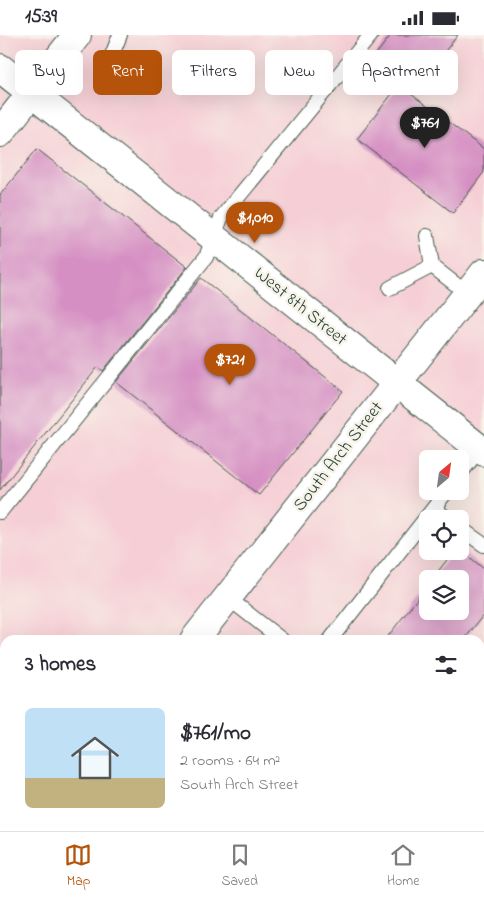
<!DOCTYPE html>
<meta charset="utf-8">
<style>
body{margin:0;font-family:"Indie Flower",sans-serif;background:#f7f7f7;color:#2b2b33;height:100vh;display:flex;flex-direction:column;font-size:19px;white-space:nowrap}
*{box-sizing:border-box;margin:0}
p{font-size:16px;color:#7c7c81}
.icon{flex:none;width:28px;height:28px;fill:none;stroke:currentColor;stroke-width:2;stroke-linecap:round;stroke-linejoin:round}
.map{position:relative;flex:1;overflow:hidden}
.details{position:absolute;left:0px;top:600px;width:485px;height:196px;display:flex;flex-direction:column;background:#fff;border-radius:15px 15px 0 0;box-shadow:0 5px 20px #0002}
.details>*{flex:none}
.top-card{position:absolute;left:15px;top:15px;width:455px;height:45px;display:flex;gap:10px}
.needle{width:32px;rotate:29deg}
.fabs{position:absolute;left:419px;top:415px;display:grid;gap:10px}
.fabs a{display:grid;place-items:center;width:50px;height:50px;border-radius:8px;background:#fff;box-shadow:0 5px 20px #0002;font-size:25px}
.price{position:absolute;translate:-50% -42px;padding:0 11px;border-radius:18px;background:#b45309;color:#fff;font-size:16px;line-height:32px;filter:drop-shadow(0 1px 2px #0008)}
.price::after{content:'';position:absolute;left:50%;top:30px;width:15px;height:11px;margin-left:-8px;background:inherit;clip-path:polygon(0 0,100% 0,50% 100%)}
.price.current{background:#222;color:#fff}
ul{padding:0;list-style:none}
li{display:flex;align-items:center;gap:15px;height:125px;padding:0 25px}
li+li{border-top:1px solid #e1e1e2}
li span{display:grid;place-items:center;flex:none;width:140px;height:100px;border-radius:8px;color:#555}
li>.icon{margin-inline-start:auto}
span .icon{width:60px;height:60px;fill:#fffc;stroke-width:1}
li b{font-size:21px}
h2{display:flex;justify-content:space-between;align-items:center;height:60px;padding:0 25px;font-size:21px}
.tag{padding:0 18px;border-radius:8px;background:#fff;box-shadow:0 5px 20px #0002;font-size:18px;line-height:45px}
.tag.current{background:#b45309;color:#fff}
.status{display:flex;justify-content:space-between;align-items:center;height:35px;padding:0 25px;background:#fff;direction:ltr}
.status svg{height:14px;fill:currentColor}
.menu{display:flex;justify-content:space-around;align-items:center;height:70px;border-top:1px solid #e1e1e2;background:#fff;font-size:14px;color:#7c7c81}
.menu a{display:grid;justify-items:center;gap:2px}
.menu .current{color:#b45309}
.map>svg:first-child{display:block}
.built{fill:#f6cfd6;fill-rule:evenodd}
.building{fill:#d58fc3}
.lines{fill:none;stroke-linecap:round;stroke-linejoin:round}
.lane-casing{stroke:#3e5649;stroke-width:16}
.street-casing{stroke:#3e5649;stroke-width:30}
.secondary-casing{stroke:#3e5649;stroke-width:30}
.lane{stroke:#fff;stroke-width:14}
.street{stroke:#fff;stroke-width:28}
.secondary{stroke:#fff;stroke-width:28}
.labels{text-anchor:middle;dominant-baseline:central;stroke-width:5;stroke-linejoin:round;paint-order:stroke}
.street-label{font-size:18px;fill:#1f3d34;stroke:#f7f3e8}
</style>
<div class="status"><b>15:39</b><svg viewBox="0 0 49 12"><path d="M0 12V9h3v3zM5 12V6h3v6zM10 12V3h3v9zM15 12V0h3v12zM26 1h20v11H26zM47 4h2v5h-2z"/></svg></div>
<div class="map">
<svg width="484" height="796" viewBox="0 0 484 796">
<rect width="100%" height="100%" fill="#f7f3e8"/>
<filter id="ink" filterUnits="userSpaceOnUse"><feTurbulence type="fractalNoise" baseFrequency=".02" numOctaves="2"/><feDisplacementMap in="SourceGraphic" scale="10" xChannelSelector="R" yChannelSelector="G"/><feConvolveMatrix kernelMatrix="1 2 1 2 8 2 1 2 1" color-interpolation-filters="sRGB"/></filter>
<filter id="wash" filterUnits="userSpaceOnUse"><feTurbulence type="fractalNoise" baseFrequency=".0096" numOctaves="4" result="noise"/><feDisplacementMap in="SourceGraphic" scale="20" xChannelSelector="R" yChannelSelector="G"/><feGaussianBlur stdDeviation="1.12" result="paint"/><feColorMatrix in="noise" values="0 0 0 0 0 0 0 0 0 0 0 0 0 0 0 0 0 1.4 0 .05"/><feComposite in="paint" operator="in"/></filter>
<g filter="url(#wash)">
<rect width="100%" height="100%" fill="#f1e1c3"/>
<path class="built" d="M 0,0 L 484,0 L 484,796 L 0,796 ZM 428,424 L 460,424 L 460,456 L 428,456 ZM 428,484 L 460,484 L 460,516 L 428,516 ZM 428,544 L 460,544 L 460,576 L 428,576 ZM 5,605 L 480,605 L 480,791 L 5,791 Z"/>
<g id="blocks">
<g class="building">
<polygon points="391,0 458,0 411,59 370,27"/>
<polygon points="399,50 484,114 484,137 453,178 357,104"/>
<polygon points="37,114 187,232 103,336 98,332 0,455 0,160"/>
<polygon points="201,243 343,356 259,460 116,347"/>
<polygon points="460,514 484,534 484,579 464,605 385,605 428,550 428,576 460,576 460,544 432,544 454,516 460,516"/>
</g>
</g>
</g>
<g filter="url(#ink)">
<use href="#blocks" fill-opacity="0" stroke="#3e5649" stroke-width="1"/>
<g class="lines">
<defs>
<g id="lane">
<polyline points="108,30 120,0"/>
<polyline points="427,201 432,231 468,259"/>
<polyline points="390,253 432,231"/>
<polyline points="460,439 482,411"/>
<polyline points="434,473 448,484"/>
<polyline points="0,477 206,222 221,183 371,0"/>
<polyline points="460,493 484,510"/>
<polyline points="228,563 282,605"/>
<polyline points="330,605 447,456"/>
<polyline points="480,649 484,644"/>
<polyline points="480,727 484,730"/>
<polyline points="0,743 5,747"/>
<polyline points="402,791 409,796"/>
<polyline points="350,796 353,791"/>
<polyline points="380,796 384,791"/>
</g>
<polyline id="street" points="51,796 54,791"/>
<g id="secondary">
<polyline points="0,33 484,417"/>
<polyline points="0,98 77,0"/>
<polyline points="194,605 484,238"/>
<polyline points="0,633 5,637"/>
<polyline points="201,791 207,796"/>
</g>
</defs>
<use href="#lane" class="lane-casing"/>
<use href="#street" class="street-casing"/>
<use href="#secondary" class="secondary-casing"/>
<use href="#lane" class="lane"/>
<use href="#street" class="street"/>
<use href="#secondary" class="secondary"/>
</g>
</g>
<g class="labels">
<g class="street-label">
<text transform="translate(300 272) rotate(39)">West 8th Street</text>
<text transform="translate(339 422) rotate(-52)">South Arch Street</text>
</g>
</g>
</svg>
<div class="fabs">
<a><svg class="needle" viewBox="-14 -14 28 28"><path d="M0-13l5 13h-10z" fill="#e53935"/><path d="M0 13l5-13h-10z" fill="#7c7c81"/></svg></a>
<a><svg class="icon" aria-label="locate" viewBox="0 0 24 24"><circle cx="12" cy="12" r="6"/><path d="M12 2v4M12 18v4M2 12h4M18 12h4"/></svg></a>
<a><svg class="icon" aria-label="layers" viewBox="0 0 24 24"><path d="M12 4l9 5-9 5-9-5zM3 14l9 5 9-5"/></svg></a>
</div>
<b class="price current" style="left:425px;top:114px">$761</b>
<b class="price" style="left:255px;top:209px">$1,010</b>
<b class="price" style="left:230px;top:351px">$721</b>
<div class="top-card">
<a class="tag">Buy</a>
<a class="tag current">Rent</a>
<a class="tag">Filters</a>
<a class="tag">New</a>
<a class="tag">Apartment</a>
</div>
<section class="details">
<h2>3 homes<svg class="icon" aria-label="filters" viewBox="0 0 24 24"><path d="M4 7h16M4 17h16"/><circle cx="9" cy="7" r="2"/><circle cx="15" cy="17" r="2"/></svg></h2>
<ul>
<li><span style="background:linear-gradient(#bfe0f5 70%,#c2b280 0)"><svg class="icon" aria-label="home" viewBox="0 0 24 24"><path d="M3 11l9-7 9 7M6 9v11h12V9"/></svg></span><div><b>$761/mo</b><p>2 rooms · 64 m²</p><p>South Arch Street</p></div></li>
</ul>
</section>
</div>
<nav class="menu">
<a class="current"><svg class="icon" aria-label="map" viewBox="0 0 24 24"><path d="M3 6l6-2 6 2 6-2v14l-6 2-6-2-6 2zM9 4v14M15 6v14"/></svg>Map</a>
<a><svg class="icon" aria-label="saved" viewBox="0 0 24 24"><path d="M7 4h10v16l-5-4-5 4z"/></svg>Saved</a>
<a><svg class="icon" aria-label="home" viewBox="0 0 24 24"><path d="M3 11l9-7 9 7M6 9v11h12V9"/></svg>Home</a>
</nav>
